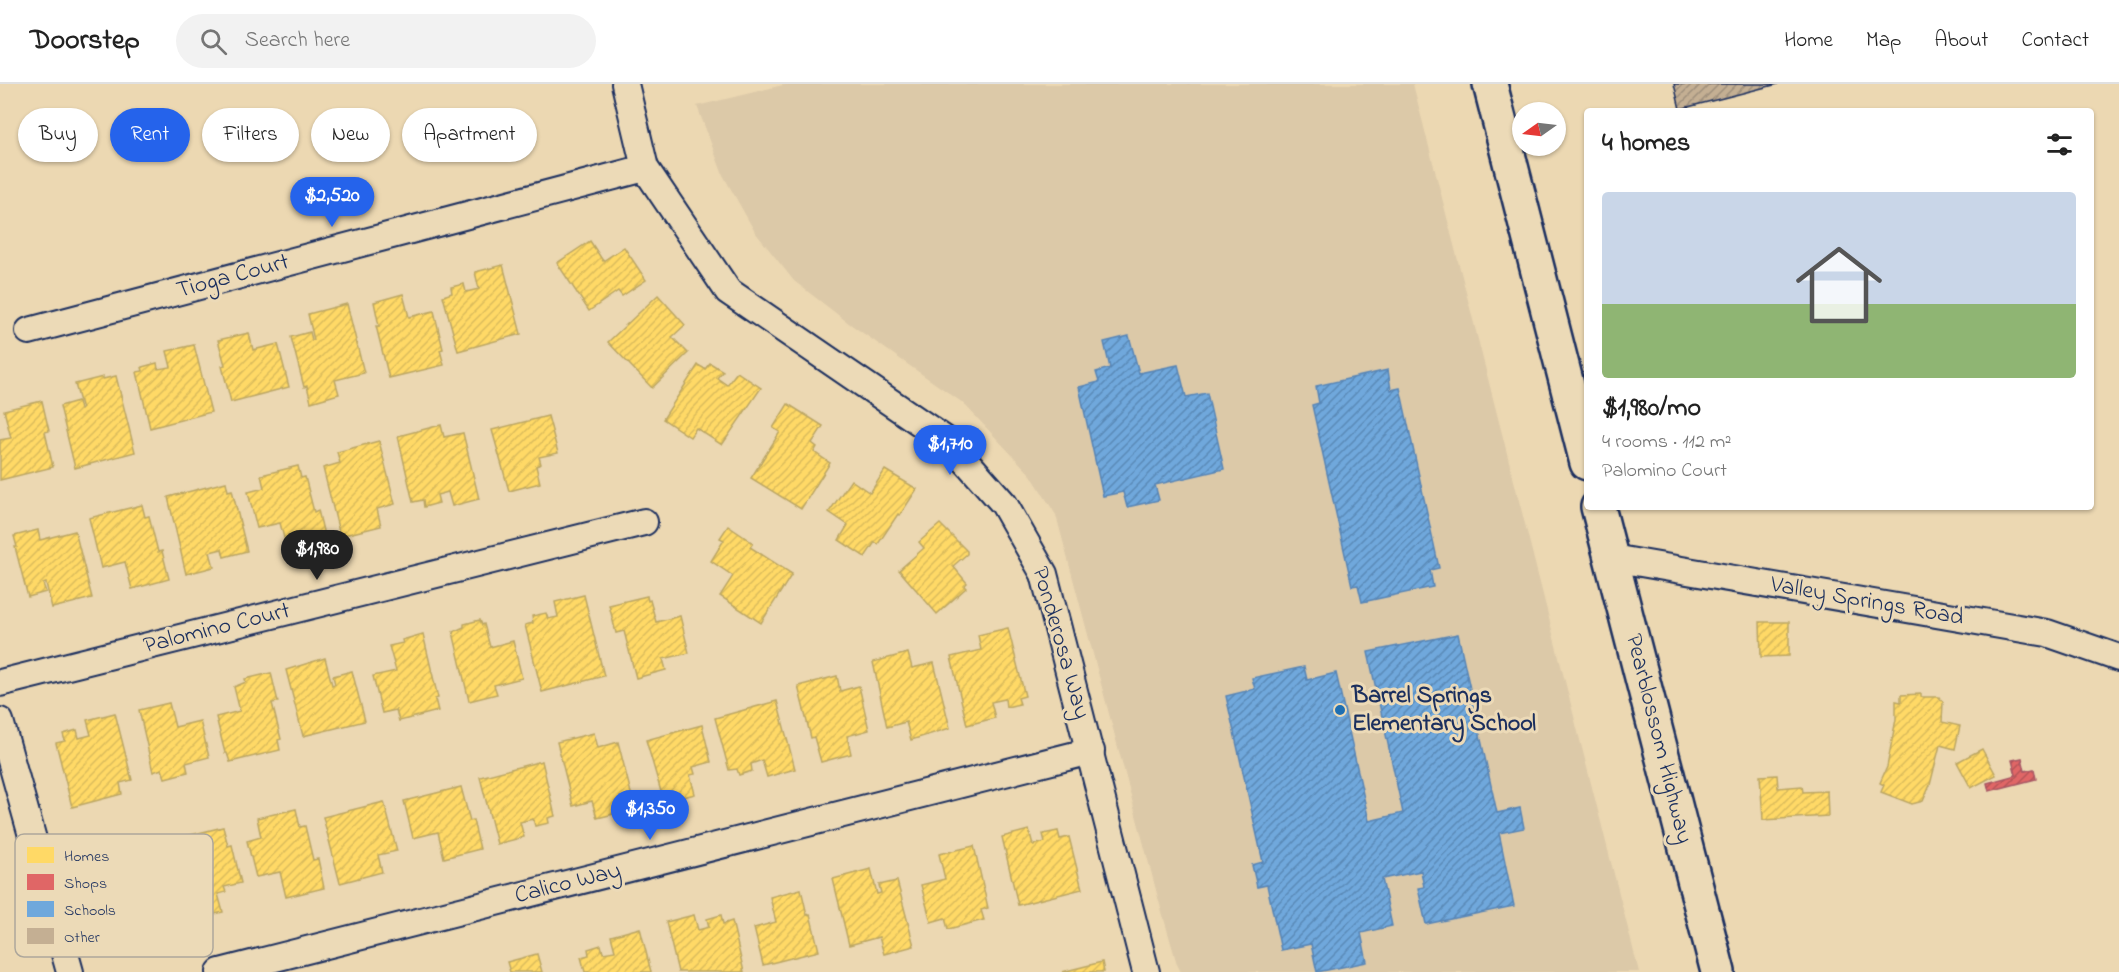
<!DOCTYPE html>
<meta charset="utf-8">
<style>
body{margin:0;font-family:"Indie Flower",sans-serif;background:#f2f2f2;color:#222;height:100vh;display:flex;flex-direction:column;font-size:22px;white-space:nowrap}
*{box-sizing:border-box;margin:0}
p{font-size:20px;color:#767676}
.icon{flex:none;width:33px;height:33px;fill:none;stroke:currentColor;stroke-width:2;stroke-linecap:round;stroke-linejoin:round}
.map{position:relative;flex:1;overflow:hidden}
.details{position:absolute;left:1584px;top:24px;width:510px;height:402px;display:flex;flex-direction:column;background:#fff;border-radius:6px;box-shadow:0 2px 4px #0004}
.details>*{flex:none}
.hud{position:absolute;left:18px;top:24px;width:570px;height:54px;display:flex;gap:12px}
.needle{width:39px;rotate:256deg}
.tools{position:absolute;left:1512px;top:18px;display:grid;gap:12px}
.tools a{display:grid;place-items:center;width:54px;height:54px;border-radius:50%;background:#fff;box-shadow:0 2px 4px #0004;font-size:30px}
.price{position:absolute;translate:-50% -51px;padding:0 14px;border-radius:21px;background:#2563eb;color:#fff;font-size:20px;line-height:39px;filter:drop-shadow(0 2px 3px #0008)}
.price::after{content:'';position:absolute;left:50%;top:36px;width:18px;height:14px;margin-left:-9px;background:inherit;clip-path:polygon(0 0,100% 0,50% 100%)}
.price.selected{background:#222;color:#fff}
ul{padding:0;list-style:none}
li{display:grid;align-content:center;gap:12px;height:318px;padding:0 18px}
li+li{border-top:2px solid #e0e0e0}
li span{display:grid;place-items:center;height:186px;border-radius:6px;color:#555}
li>.icon{margin-inline-start:auto}
span .icon{width:108px;height:108px;fill:#fffc;stroke-width:1}
li b{font-size:26px}
h2{display:flex;justify-content:space-between;align-items:center;height:72px;padding:0 18px;font-size:26px}
.tag{padding:0 21px;border-radius:27px;background:#fff;box-shadow:0 2px 4px #0004;font-size:21px;line-height:54px}
.tag.selected{background:#2563eb;color:#fff}
header{display:flex;align-items:center;gap:36px;box-sizing:border-box;height:84px;padding:0 30px;background:#fff;border-bottom:2px solid #e0e0e0}
header strong{font-size:28px}
nav{display:flex;gap:33px;margin-inline-start:auto;font-size:21px}
.search{width:420px;height:54px;background:#f2f2f2;display:flex;align-items:center;gap:15px;box-sizing:border-box;padding:0 21px;border-radius:33px;color:#767676;font-size:22px}
.map>svg:first-child{display:block}
.built{fill:#dcc9a8}
.homes{fill:url(#homes-hatch);stroke:#bba664;stroke-width:1.5}
.shops{fill:url(#shops-hatch);stroke:#a55664;stroke-width:1.5}
.schools{fill:url(#schools-hatch);stroke:#5684b6;stroke-width:1.5}
.building{fill:url(#building-hatch);stroke:#1b2f5e;stroke-width:1.5}
.lines{fill:none;stroke-linecap:round;stroke-linejoin:round}
.minor-casing{stroke:#1b2f5e;stroke-width:30}
.primary-casing{stroke:#1b2f5e;stroke-width:38}
.minor{stroke:#ecdab7;stroke-width:26}
.primary{stroke:#ecdab7;stroke-width:33}
.poi-dot{fill:#1f6fb2;stroke:#ecdab7;stroke-width:2}
.labels{text-anchor:middle;dominant-baseline:central;stroke-width:6;stroke-linejoin:round;paint-order:stroke}
.street-label{font-size:24px;fill:#1b2f5e;stroke:#ecdab7}
.poi-label{font-size:24px;font-weight:bold;fill:#1b2f5e;stroke:#ecdab7;text-anchor:start}
.key{fill:#ecdab7;stroke:#ada79c;stroke-width:1.5}
.key-label{font-size:16px;fill:#1b2f5e}
</style>
<header>
<strong>Doorstep</strong>
<div class="search"><svg class="icon" aria-label="search" viewBox="0 0 24 24"><circle cx="10" cy="10" r="6"/><path d="M15 15l6 6"/></svg>Search here</div>
<nav><a>Home</a><a>Map</a><a>About</a><a>Contact</a></nav>
</header>
<div class="map">
<svg width="2119" height="888" viewBox="0 0 2119 888">
<defs>
<pattern id="homes-hatch" width="6" height="6" patternUnits="userSpaceOnUse" patternTransform="scale(1.5)"><rect width="6" height="6" fill="#ffd966"/><path d="M-1 1l2-2M0 6l6-6M5 7l2-2" fill="none" stroke="#dabb5b"/></pattern>
<pattern id="shops-hatch" width="6" height="6" patternUnits="userSpaceOnUse" patternTransform="scale(1.5)"><rect width="6" height="6" fill="#e06666"/><path d="M-1 1l2-2M0 6l6-6M5 7l2-2" fill="none" stroke="#b55457"/></pattern>
<pattern id="schools-hatch" width="6" height="6" patternUnits="userSpaceOnUse" patternTransform="scale(1.5)"><rect width="6" height="6" fill="#6fa8dc"/><path d="M-1 1l2-2M0 6l6-6M5 7l2-2" fill="none" stroke="#5a89b6"/></pattern>
<pattern id="building-hatch" width="6" height="6" patternUnits="userSpaceOnUse" patternTransform="scale(1.5)"><rect width="6" height="6" fill="#c4af93"/><path d="M-1 1l2-2M0 6l6-6M5 7l2-2" fill="none" stroke="#9e8f7b"/></pattern>
</defs>
<rect width="100%" height="100%" fill="#ecd8b2"/>
<filter id="ink" filterUnits="userSpaceOnUse"><feTurbulence type="fractalNoise" baseFrequency=".0167" numOctaves="2"/><feDisplacementMap in="SourceGraphic" scale="12" xChannelSelector="R" yChannelSelector="G"/><feConvolveMatrix kernelMatrix="1 2 1 2 8 2 1 2 1" color-interpolation-filters="sRGB"/></filter>
<g filter="url(#ink)">
<polygon class="built" points="787,0 1413,0 1639,888 1181,888 1177,880 1160,821 1056,431 1031,391 963,319 850,240 794,197 755,148 723,91 697,22"/>
<g class="homes">
<polygon points="590,157 603,177 624,163 646,196 622,212 618,207 589,227 557,179"/>
<polygon points="503,181 521,250 458,267 443,212 452,209 451,203 464,200 466,208 479,205 475,188"/>
<polygon points="403,210 409,233 434,227 443,265 440,266 444,281 389,294 376,242 379,242 374,218"/>
<polygon points="658,211 685,241 672,253 688,269 652,304 608,258"/>
<polygon points="347,220 364,289 335,296 339,310 311,318 307,302 304,303 291,253 310,248 312,256 314,256 308,230"/>
<polygon points="249,249 253,266 278,260 289,303 231,318 222,282 225,281 218,256"/>
<polygon points="194,261 211,328 150,344 137,288 143,287 142,283 157,279 158,285 171,283 167,267"/>
<polygon points="710,279 723,287 717,294 727,301 737,288 761,304 722,361 696,344 690,353 663,335 698,281 705,285"/>
<polygon points="116,292 135,368 75,384 60,322 78,317 80,326 82,325 75,300 103,293 103,295"/>
<polygon points="42,317 49,347 45,348 53,383 0,396 0,356 11,354 4,326"/>
<polygon points="788,320 823,342 812,359 817,363 814,368 830,379 801,425 751,394 780,348 773,344"/>
<polygon points="548,332 558,369 539,373 541,380 536,382 540,399 509,407 492,346"/>
<polygon points="441,341 444,353 463,349 479,415 452,422 448,408 437,411 439,419 424,423 423,416 413,418 398,352"/>
<polygon points="379,357 395,420 377,425 381,442 340,452 323,384 340,379 337,368"/>
<polygon points="298,382 301,394 305,393 314,428 318,426 325,455 287,465 280,439 257,444 248,408 264,404 261,391"/>
<polygon points="885,386 917,405 900,431 898,430 878,460 875,458 865,473 839,456 848,441 829,428 851,396 870,409"/>
<polygon points="226,398 228,407 232,406 247,467 224,473 222,465 210,468 214,483 186,490 168,413"/>
<polygon points="142,421 145,433 149,432 158,468 162,467 169,495 132,505 125,478 101,484 89,434"/>
<polygon points="940,440 967,467 967,470 953,482 967,499 964,502 966,504 937,530 899,486 924,464 919,458"/>
<polygon points="728,442 753,459 750,463 792,490 761,539 720,512 733,492 711,477 724,456 720,454"/>
<polygon points="38,446 40,456 75,447 92,514 52,524 46,499 43,500 46,508 28,513 15,463 17,463 14,452"/>
<polygon points="584,511 604,592 542,608 525,541 533,539 532,532 546,529 548,535 558,533 555,518"/>
<polygon points="647,512 648,517 650,516 656,538 680,532 689,569 663,575 666,586 636,594 624,547 616,549 609,521"/>
<polygon points="480,536 482,541 484,540 490,563 513,557 522,594 494,601 497,610 469,617 453,548 464,543 464,540"/>
<polygon points="1760,538 1789,538 1789,572 1761,573"/>
<polygon points="1008,544 1025,612 1018,614 1020,620 1006,623 1005,615 991,618 995,634 967,641 951,573 981,566 978,551"/>
<polygon points="423,550 438,614 435,615 438,627 399,637 396,626 382,629 373,592 396,587 389,562 403,559 402,556"/>
<polygon points="908,569 912,584 934,579 950,644 911,656 906,638 887,643 873,578"/>
<polygon points="325,574 332,601 335,600 333,592 352,587 365,637 303,652 286,586"/>
<polygon points="271,589 278,618 272,619 281,655 278,656 280,666 230,678 227,669 225,669 216,633 240,627 234,603 246,598 245,595"/>
<polygon points="837,592 840,607 859,602 869,646 847,652 851,670 821,678 814,653 811,654 798,602"/>
<polygon points="1921,610 1921,613 1939,613 1943,618 1942,638 1960,642 1955,665 1940,661 1930,701 1923,717 1912,720 1881,708 1884,701 1880,699 1887,683 1896,635 1896,617 1901,618 1901,611"/>
<polygon points="777,617 795,685 767,693 762,676 751,680 752,687 739,691 737,685 729,686 715,634"/>
<polygon points="169,619 175,643 200,637 209,673 186,679 188,688 165,694 162,685 153,688 139,626"/>
<polygon points="115,629 132,696 120,699 122,710 72,723 56,659 65,657 63,650 77,646 79,654 91,651 87,636"/>
<polygon points="702,641 711,678 693,683 695,690 690,691 695,710 664,718 646,656"/>
<polygon points="594,649 598,664 618,658 635,725 597,734 592,717 573,722 557,658"/>
<polygon points="1982,665 1996,691 1971,704 1957,678"/>
<polygon points="542,677 555,732 548,734 549,739 535,742 533,735 520,738 524,753 497,760 480,693"/>
<polygon points="1777,691 1778,704 1802,702 1803,708 1827,707 1828,732 1763,736 1760,692"/>
<polygon points="461,703 470,737 473,736 480,765 444,774 438,748 413,754 404,717"/>
<polygon points="384,718 397,767 378,771 382,788 340,799 323,733"/>
<polygon points="296,725 300,743 305,742 313,776 318,775 324,804 286,813 280,788 256,793 247,757 261,753 257,734"/>
<polygon points="223,743 228,762 232,761 241,799 224,803 226,808 218,810 223,828 191,836 170,756"/>
<polygon points="1029,746 1033,761 1045,758 1043,750 1058,747 1060,755 1069,753 1082,805 1018,821 1002,753"/>
<polygon points="974,762 988,824 981,826 984,836 948,845 945,834 931,838 921,801 945,795 939,770"/>
<polygon points="871,785 877,810 881,809 879,801 897,797 914,862 884,870 879,853 849,861 833,795"/>
<polygon points="801,805 807,831 810,830 819,867 763,881 754,844 776,838 770,813"/>
<polygon points="694,831 698,846 709,843 707,835 721,831 723,840 732,837 744,888 678,888 666,838"/>
<polygon points="640,844 651,888 585,888 581,873 589,871 588,865 601,861 603,869 615,867 611,852"/>
<polygon points="537,870 542,888 510,888 507,878"/>
<polygon points="1102,878 1104,888 1062,888"/>
</g>
<polygon class="shops" points="2022,674 2025,687 2034,685 2036,695 1989,707 1987,699 2016,691 2012,676"/>
<g class="schools">
<polygon points="1129,252 1139,289 1178,281 1186,313 1207,309 1224,385 1155,401 1159,416 1127,423 1123,408 1103,412 1079,303 1099,298 1096,288 1110,284 1104,258"/>
<polygon points="1388,286 1391,306 1400,304 1439,484 1430,486 1433,503 1362,518 1358,501 1352,502 1312,321 1319,319 1316,302"/>
<polygon points="1458,550 1497,729 1520,724 1524,744 1499,749 1514,822 1426,840 1418,804 1424,803 1421,787 1382,795 1392,842 1361,849 1367,878 1317,888 1311,860 1281,866 1267,801 1257,803 1252,781 1263,778 1226,612 1255,605 1252,594 1304,583 1307,596 1336,589 1369,737 1403,729 1368,568"/>
</g>
<polygon class="building" points="1674,0 1778,0 1680,25"/>
<g class="lines">
<defs>
<g id="minor">
<polyline points="625,0 645,84 728,207 950,359 1004,420 1044,490 1146,888"/>
<polyline points="29,247 645,84"/>
<polyline points="1612,474 2047,549 2119,574"/>
<polyline points="0,599 644,438"/>
<polyline points="0,637 70,888"/>
<polyline points="220,888 1091,667"/>
</g>
<g id="primary">
<polyline points="1490,0 1587,379"/>
<polyline points="1598,423 1718,888"/>
</g>
</defs>
<use href="#minor" class="minor-casing"/>
<use href="#primary" class="primary-casing"/>
<use href="#minor" class="minor"/>
<use href="#primary" class="primary"/>
</g>
</g>
<circle class="poi-dot" cx="1340" cy="626" r="6"/>
<g class="labels">
<g class="street-label">
<text transform="translate(233 193) rotate(-15)">Tioga Court</text>
<text transform="translate(1867 518) rotate(10)">Valley Springs Road</text>
<text transform="translate(217 545) rotate(-14)">Palomino Court</text>
<text transform="translate(1060 559) rotate(74)">Ponderosa Way</text>
<text transform="translate(1658 655) rotate(76)">Pearblossom Highway</text>
<text transform="translate(568 800) rotate(-14)">Calico Way</text>
</g>
<g class="poi-label">
<text x="1352" y="612">Barrel Springs<tspan x="1352" dy="28">Elementary School</tspan></text>
</g>
</g>
<rect x="15" y="750" width="198" height="123" rx="9" class="key"/>
<rect x="27" y="763" width="27" height="16" fill="#ffd966"/>
<rect x="27" y="790" width="27" height="16" fill="#e06666"/>
<rect x="27" y="817" width="27" height="16" fill="#6fa8dc"/>
<rect x="27" y="844" width="27" height="16" fill="#c4af93"/>
<g class="key-label">
<text x="64" y="777">Homes</text>
<text x="64" y="804">Shops</text>
<text x="64" y="831">Schools</text>
<text x="64" y="858">Other</text>
</g>
</svg>
<div class="tools">
<a><svg class="needle" viewBox="-14 -14 28 28"><path d="M0-13l5 13h-10z" fill="#e53935"/><path d="M0 13l5-13h-10z" fill="#767676"/></svg></a>
</div>
<b class="price" style="left:332px;top:144px">$2,520</b>
<b class="price" style="left:950px;top:392px">$1,710</b>
<b class="price selected" style="left:317px;top:497px">$1,980</b>
<b class="price" style="left:650px;top:757px">$1,350</b>
<div class="hud">
<a class="tag">Buy</a>
<a class="tag selected">Rent</a>
<a class="tag">Filters</a>
<a class="tag">New</a>
<a class="tag">Apartment</a>
</div>
<section class="details">
<h2>4 homes<svg class="icon" aria-label="filters" viewBox="0 0 24 24"><path d="M4 7h16M4 17h16"/><circle cx="9" cy="7" r="2"/><circle cx="15" cy="17" r="2"/></svg></h2>
<ul>
<li><span style="background:linear-gradient(#c9d6e8 60%,#8fb573 0)"><svg class="icon" aria-label="home" viewBox="0 0 24 24"><path d="M3 11l9-7 9 7M6 9v11h12V9"/></svg></span><div><b>$1,980/mo</b><p>4 rooms · 112 m²</p><p>Palomino Court</p></div></li>
</ul>
</section>
</div>
